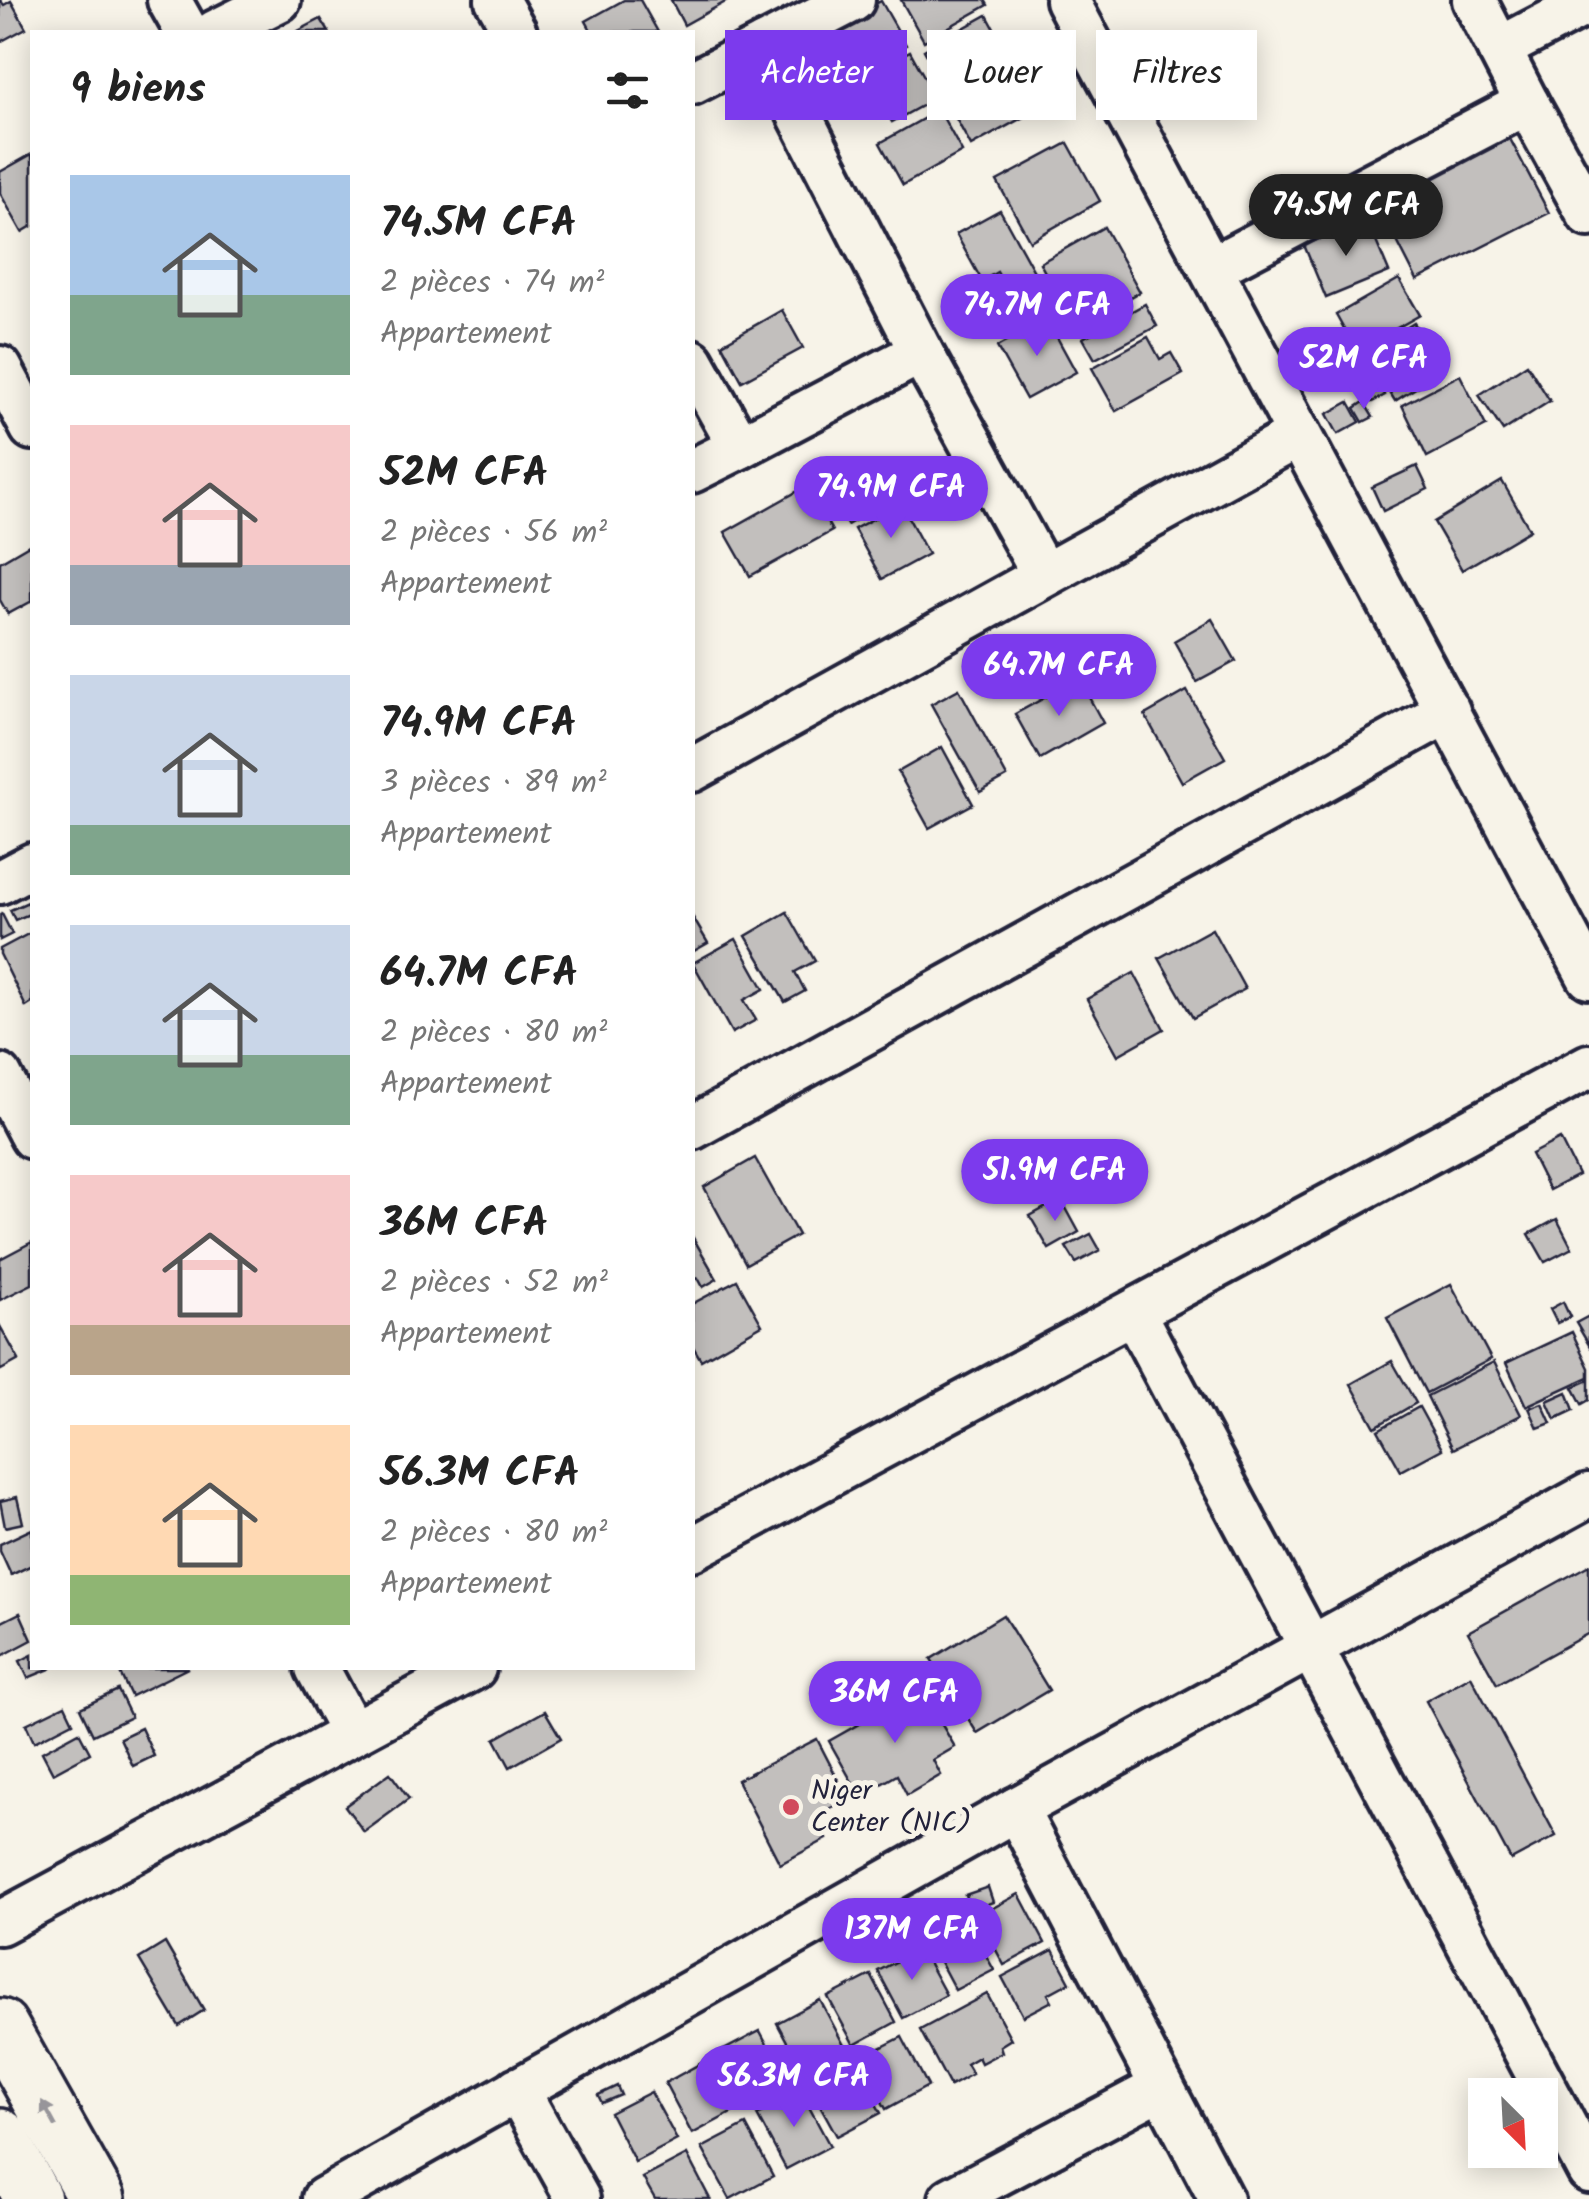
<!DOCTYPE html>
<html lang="fr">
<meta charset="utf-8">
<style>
body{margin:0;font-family:Kalam,sans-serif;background:#f6f6f6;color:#222;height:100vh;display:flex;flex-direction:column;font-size:38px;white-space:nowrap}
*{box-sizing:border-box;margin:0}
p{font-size:32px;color:#767676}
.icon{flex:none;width:55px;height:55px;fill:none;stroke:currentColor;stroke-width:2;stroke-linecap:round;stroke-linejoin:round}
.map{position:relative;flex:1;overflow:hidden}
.details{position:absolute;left:30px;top:30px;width:665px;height:1640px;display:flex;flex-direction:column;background:#fff;border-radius:0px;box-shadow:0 5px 25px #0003}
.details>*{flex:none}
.hud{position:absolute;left:725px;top:30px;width:712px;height:90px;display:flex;gap:20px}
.needle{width:65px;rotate:156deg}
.fabs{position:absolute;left:1468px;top:2078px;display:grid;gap:20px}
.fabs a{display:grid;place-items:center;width:90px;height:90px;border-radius:0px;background:#fff;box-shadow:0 5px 25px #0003;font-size:50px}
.price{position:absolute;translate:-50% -85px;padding:0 22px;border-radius:35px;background:#7c3aed;color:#fff;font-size:32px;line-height:65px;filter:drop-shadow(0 2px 5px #0008)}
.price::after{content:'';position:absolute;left:50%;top:60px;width:30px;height:22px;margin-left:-15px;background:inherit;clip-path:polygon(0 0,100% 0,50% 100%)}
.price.active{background:#222;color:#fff}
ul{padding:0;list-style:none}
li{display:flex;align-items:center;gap:30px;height:250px;padding:0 40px}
li span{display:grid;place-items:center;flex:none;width:280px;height:200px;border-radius:0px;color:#555}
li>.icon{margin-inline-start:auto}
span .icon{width:120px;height:120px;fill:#fffc;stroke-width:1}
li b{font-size:42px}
h2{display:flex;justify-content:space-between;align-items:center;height:120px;padding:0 40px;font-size:42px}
.tag{padding:0 35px;border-radius:0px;background:#fff;box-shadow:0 5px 25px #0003;font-size:35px;line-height:90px}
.tag.active{background:#7c3aed;color:#fff}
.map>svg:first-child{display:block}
.building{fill:#c2bfbd;stroke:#22223b;stroke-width:2.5}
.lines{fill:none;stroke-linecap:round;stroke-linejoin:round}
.minor-casing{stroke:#22223b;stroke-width:50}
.primary-casing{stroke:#22223b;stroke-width:62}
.minor{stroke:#f7f3e8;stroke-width:42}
.primary{stroke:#f7f3e8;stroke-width:55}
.oneway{fill:#97959a}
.poi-dot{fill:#d1495b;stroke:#f7f3e8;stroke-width:4}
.labels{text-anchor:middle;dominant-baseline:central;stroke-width:10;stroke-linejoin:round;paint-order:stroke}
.poi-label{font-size:28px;fill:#22223b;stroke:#f7f3e8;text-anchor:start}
</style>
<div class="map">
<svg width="1589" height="2199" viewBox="0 0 1589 2199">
<rect width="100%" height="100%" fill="#f7f3e8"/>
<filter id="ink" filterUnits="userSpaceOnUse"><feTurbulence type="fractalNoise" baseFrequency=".01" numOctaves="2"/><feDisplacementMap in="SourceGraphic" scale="20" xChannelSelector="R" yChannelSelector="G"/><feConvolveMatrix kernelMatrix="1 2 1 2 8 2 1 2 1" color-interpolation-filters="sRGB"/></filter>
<g filter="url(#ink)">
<g class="building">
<polygon points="0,0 4,5 11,1 26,28 0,42"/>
<polygon points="624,0 640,0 658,32 592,32 586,21"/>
<polygon points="671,0 729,0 684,25"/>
<polygon points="901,0 985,0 988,5 924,41"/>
<polygon points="881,1 906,45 865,68 848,39 824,52 816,37"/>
<polygon points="987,15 1011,59 948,93 924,50"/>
<polygon points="321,19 329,32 296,32"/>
<polygon points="910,51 936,98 892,122 865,76"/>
<polygon points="1024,63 1047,104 971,146 948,104"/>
<polygon points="939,110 962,152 903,185 880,143"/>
<polygon points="1508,135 1549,213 1417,280 1377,202"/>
<polygon points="1068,143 1100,201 1030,241 997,181"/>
<polygon points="32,154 32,226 22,232 0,193 0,172"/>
<polygon points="1000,210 1037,277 1008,292 997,272 982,281 956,234"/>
<polygon points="1367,220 1389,272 1326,298 1304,245"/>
<polygon points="1104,227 1140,292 1075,328 1040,263"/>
<polygon points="1399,279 1420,315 1356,351 1336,315"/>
<polygon points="1145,304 1157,326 1095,359 1083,338"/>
<polygon points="782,310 803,348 742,381 722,344"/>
<polygon points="1047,319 1076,372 1026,399 997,347"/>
<polygon points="1414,323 1444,370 1395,401 1366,353"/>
<polygon points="1334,332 1349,360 1309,381 1294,353"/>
<polygon points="1148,337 1160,359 1171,353 1183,374 1116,411 1092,368"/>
<polygon points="1527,364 1550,401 1503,431 1479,395"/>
<polygon points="1371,367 1385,395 1372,402 1358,375"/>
<polygon points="1460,375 1486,426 1427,457 1402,405"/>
<polygon points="1349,402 1360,422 1338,434 1327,414"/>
<polygon points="1364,402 1373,417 1363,422 1355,408"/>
<polygon points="1417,466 1428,489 1383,511 1372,487"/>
<polygon points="859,468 880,506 847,525 826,487"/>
<polygon points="1502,481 1530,530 1462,570 1434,522"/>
<polygon points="807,486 832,531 750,576 725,532"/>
<polygon points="901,504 928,554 882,579 854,529"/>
<polygon points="29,545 32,551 32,601 8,614 0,600 0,562"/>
<polygon points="1212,619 1236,661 1197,682 1174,641"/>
<polygon points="1079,679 1103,723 1040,759 1015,714"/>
<polygon points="959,689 1007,777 980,792 931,704"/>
<polygon points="1187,691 1225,758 1182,782 1145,715"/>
<polygon points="942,747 973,804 929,828 898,772"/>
<polygon points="28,902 32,913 15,920 10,910"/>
<polygon points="787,912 815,961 795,972 805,991 785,1002 746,936"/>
<polygon points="2,914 12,934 0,940 0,915"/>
<polygon points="692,916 708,943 692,952"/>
<polygon points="1212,929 1245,989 1193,1018 1159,958"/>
<polygon points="32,932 32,1003 26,1007 0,954 0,949"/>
<polygon points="736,939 764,989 744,1000 756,1020 732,1033 693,963"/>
<polygon points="1134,973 1164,1029 1118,1055 1087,999"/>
<polygon points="1560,1139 1578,1175 1549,1190 1531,1154"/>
<polygon points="755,1158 798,1235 746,1264 704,1187"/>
<polygon points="1061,1199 1079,1232 1049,1249 1030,1216"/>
<polygon points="1557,1219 1572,1248 1545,1262 1529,1234"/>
<polygon points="1091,1234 1100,1250 1076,1263 1066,1247"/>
<polygon points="692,1236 717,1279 703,1287 698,1278 692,1282"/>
<polygon points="32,1242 32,1284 0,1300 0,1259"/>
<polygon points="737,1280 762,1325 701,1360 692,1345 692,1304"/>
<polygon points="1451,1284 1491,1359 1426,1393 1387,1318"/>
<polygon points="1563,1302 1570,1317 1557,1323 1550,1309"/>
<polygon points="1589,1316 1589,1345 1576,1323"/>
<polygon points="0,1326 19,1360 1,1370 0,1368"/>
<polygon points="1572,1332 1589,1368 1589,1377 1526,1406 1506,1363"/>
<polygon points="1392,1361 1416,1403 1375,1427 1351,1384"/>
<polygon points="1494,1362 1521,1415 1453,1449 1427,1396"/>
<polygon points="1589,1380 1589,1400 1582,1404 1573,1387"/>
<polygon points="1567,1392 1574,1410 1555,1419 1547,1401"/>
<polygon points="1542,1403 1551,1423 1538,1428 1529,1408"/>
<polygon points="1419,1407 1442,1449 1401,1471 1378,1430"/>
<polygon points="17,1497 23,1523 5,1527 0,1501"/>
<polygon points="32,1529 32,1565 11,1575 0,1551 0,1544"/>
<polygon points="1589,1565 1589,1633 1497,1684 1468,1632"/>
<polygon points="20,1613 32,1640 0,1657 0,1623"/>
<polygon points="1003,1615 1049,1690 977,1733 931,1659"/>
<polygon points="32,1655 32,1668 52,1668 28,1678 20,1661"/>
<polygon points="125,1668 188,1668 131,1696 119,1671"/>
<polygon points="1471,1676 1556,1836 1511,1860 1426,1701"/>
<polygon points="921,1689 955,1747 933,1760 941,1775 907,1795 897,1775 860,1796 829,1741"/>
<polygon points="118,1690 131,1717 93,1735 80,1708"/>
<polygon points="65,1705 73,1722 34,1742 26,1724"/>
<polygon points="545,1711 561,1738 510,1767 495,1739"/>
<polygon points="141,1728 154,1756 133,1766 120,1738"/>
<polygon points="79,1732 90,1753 53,1773 42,1752"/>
<polygon points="817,1739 848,1799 815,1816 827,1839 780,1864 737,1780"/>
<polygon points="390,1773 409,1799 364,1832 345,1806"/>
<polygon points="988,1887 993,1902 971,1910 965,1895"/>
<polygon points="1019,1894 1045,1943 1004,1965 978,1916"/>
<polygon points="968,1923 994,1970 955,1990 930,1943"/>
<polygon points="165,1943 204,2010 179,2026 139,1959"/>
<polygon points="921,1949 946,1995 903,2018 878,1971"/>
<polygon points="1053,1950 1070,1982 1048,1994 1052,2001 1023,2016 1002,1977"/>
<polygon points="871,1975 896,2022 854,2045 828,1997"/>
<polygon points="987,1994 1011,2039 1000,2046 1002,2052 981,2063 978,2057 966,2064 972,2074 950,2086 920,2030"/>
<polygon points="820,2000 847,2051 804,2073 777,2023"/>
<polygon points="760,2031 787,2081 746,2102 720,2052"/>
<polygon points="902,2037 928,2086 886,2109 859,2059"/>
<polygon points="705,2061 733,2112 692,2134 665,2083"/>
<polygon points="854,2064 881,2113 837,2136 810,2087"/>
<polygon points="617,2086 621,2095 602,2103 598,2095"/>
<polygon points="651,2092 677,2140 635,2162 610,2113"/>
<polygon points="801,2092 830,2146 786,2169 757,2115"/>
<polygon points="746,2125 773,2176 730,2199 702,2148"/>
<polygon points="687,2155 710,2199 655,2199 643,2178"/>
</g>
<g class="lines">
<defs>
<g id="minor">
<polyline points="169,0 187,32"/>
<polyline points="497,0 515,32"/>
<polyline points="853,0 764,46 921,352 1043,574"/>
<polyline points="1067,0 1589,977"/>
<polyline points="1474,0 1527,103 1589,215"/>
<polyline points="215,32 279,0"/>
<polyline points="1499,49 1589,2"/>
<polyline points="692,83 764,46"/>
<polyline points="1212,268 1527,103"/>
<polyline points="692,361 740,447 692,471"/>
<polyline points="0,368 32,428"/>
<polyline points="740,447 921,352"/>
<polyline points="692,770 1299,435"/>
<polyline points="0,882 32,865"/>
<polyline points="0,1076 32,1137"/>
<polyline points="692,1128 1448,711"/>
<polyline points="1133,1312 1589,2171"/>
<polyline points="692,1549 1589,1066"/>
<polyline points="317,1668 352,1733"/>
<polyline points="1016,1809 1221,2199"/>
<polyline points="0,1923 474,1668"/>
<polyline points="517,2089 578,2199"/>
<polyline points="324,2199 1016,1809 1589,1495"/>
<polyline points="951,2199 1162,2087"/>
</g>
<g id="primary">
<polyline points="0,2027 97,2199"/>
<polyline points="0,2137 33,2199"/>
</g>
</defs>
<use href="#minor" class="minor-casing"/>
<use href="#primary" class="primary-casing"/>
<use href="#minor" class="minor"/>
<use href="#primary" class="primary"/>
</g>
<defs><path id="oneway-solid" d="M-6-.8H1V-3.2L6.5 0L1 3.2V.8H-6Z" transform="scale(2.5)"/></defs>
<use class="oneway" href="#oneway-solid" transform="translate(49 2114) rotate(-119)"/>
</g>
<circle class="poi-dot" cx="791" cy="1807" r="10"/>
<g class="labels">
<g class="poi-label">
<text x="811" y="1791">Niger<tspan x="811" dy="32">Center (NIC)</tspan></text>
</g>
</g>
</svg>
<div class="fabs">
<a><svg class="needle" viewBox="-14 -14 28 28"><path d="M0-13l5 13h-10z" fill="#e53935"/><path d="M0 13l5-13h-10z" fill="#767676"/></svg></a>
</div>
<b class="price active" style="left:1346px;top:259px">74.5M CFA</b>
<b class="price" style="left:1037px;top:359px">74.7M CFA</b>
<b class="price" style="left:1364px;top:412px">52M CFA</b>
<b class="price" style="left:891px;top:541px">74.9M CFA</b>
<b class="price" style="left:1059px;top:719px">64.7M CFA</b>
<b class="price" style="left:1055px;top:1224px">51.9M CFA</b>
<b class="price" style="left:895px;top:1746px">36M CFA</b>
<b class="price" style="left:912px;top:1983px">137M CFA</b>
<b class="price" style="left:794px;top:2130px">56.3M CFA</b>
<div class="hud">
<a class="tag active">Acheter</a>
<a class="tag">Louer</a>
<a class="tag">Filtres</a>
</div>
<section class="details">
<h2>9 biens<svg class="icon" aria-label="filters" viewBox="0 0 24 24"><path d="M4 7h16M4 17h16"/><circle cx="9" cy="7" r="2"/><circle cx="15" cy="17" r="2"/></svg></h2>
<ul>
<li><span style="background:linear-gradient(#a9c7e8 60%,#7fa58c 0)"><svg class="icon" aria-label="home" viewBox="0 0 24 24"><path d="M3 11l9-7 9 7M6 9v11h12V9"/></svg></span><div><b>74.5M CFA</b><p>2 pièces · 74 m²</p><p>Appartement</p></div></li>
<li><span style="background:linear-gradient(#f6c9c9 70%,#9aa5b1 0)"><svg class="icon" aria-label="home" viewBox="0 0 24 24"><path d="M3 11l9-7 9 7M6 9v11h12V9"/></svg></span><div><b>52M CFA</b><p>2 pièces · 56 m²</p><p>Appartement</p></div></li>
<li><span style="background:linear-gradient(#c9d6e8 75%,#7fa58c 0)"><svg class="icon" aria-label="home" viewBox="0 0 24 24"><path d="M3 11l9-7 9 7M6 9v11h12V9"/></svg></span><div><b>74.9M CFA</b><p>3 pièces · 89 m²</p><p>Appartement</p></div></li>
<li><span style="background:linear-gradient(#c9d6e8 65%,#7fa58c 0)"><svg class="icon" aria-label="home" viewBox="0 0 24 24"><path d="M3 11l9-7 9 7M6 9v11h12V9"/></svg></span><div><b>64.7M CFA</b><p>2 pièces · 80 m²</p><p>Appartement</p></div></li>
<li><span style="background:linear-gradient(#f6c9c9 75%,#b9a48a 0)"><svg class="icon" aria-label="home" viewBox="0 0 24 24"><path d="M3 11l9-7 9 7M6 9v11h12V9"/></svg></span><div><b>36M CFA</b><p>2 pièces · 52 m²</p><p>Appartement</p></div></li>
<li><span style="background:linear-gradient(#ffd9b3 75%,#8fb573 0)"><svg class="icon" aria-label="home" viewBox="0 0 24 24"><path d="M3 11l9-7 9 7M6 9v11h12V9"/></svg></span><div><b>56.3M CFA</b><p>2 pièces · 80 m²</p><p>Appartement</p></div></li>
</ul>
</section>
</div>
